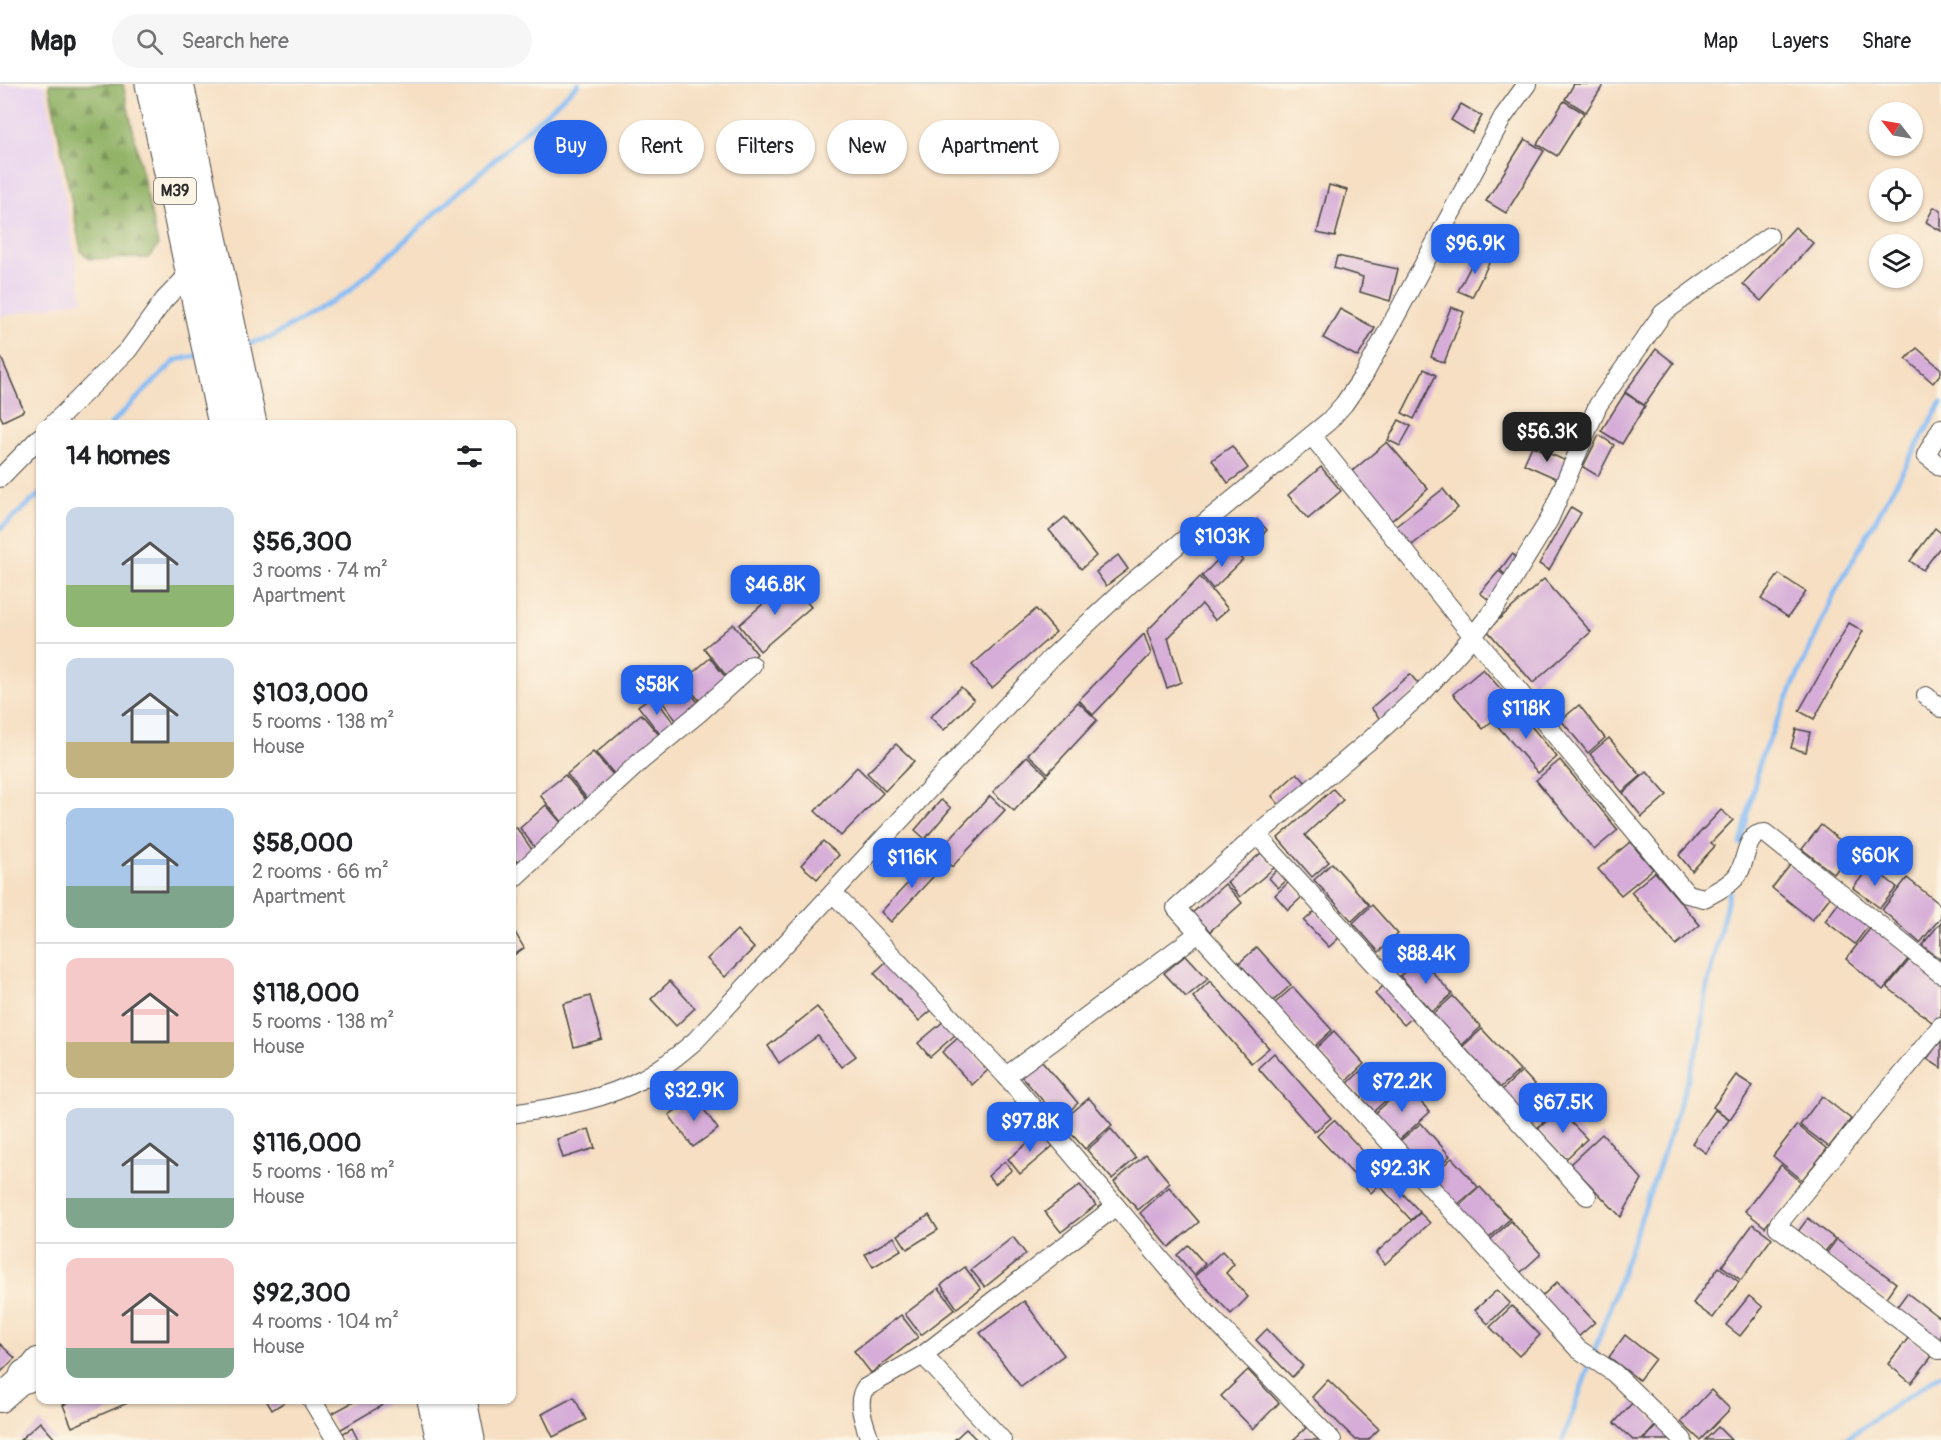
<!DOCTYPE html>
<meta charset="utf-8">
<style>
body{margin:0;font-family:Pangolin,sans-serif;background:#f6f6f6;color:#202124;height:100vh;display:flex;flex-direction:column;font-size:22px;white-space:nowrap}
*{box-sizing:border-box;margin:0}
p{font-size:20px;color:#757577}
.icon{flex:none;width:33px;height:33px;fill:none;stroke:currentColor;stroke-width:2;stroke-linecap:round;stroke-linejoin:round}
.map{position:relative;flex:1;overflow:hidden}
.details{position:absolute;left:36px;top:336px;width:480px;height:984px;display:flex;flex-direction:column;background:#fff;border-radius:12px;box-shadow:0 2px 4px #0004}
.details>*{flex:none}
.banner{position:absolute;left:534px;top:36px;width:570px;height:54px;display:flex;gap:12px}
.needle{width:39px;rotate:301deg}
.controls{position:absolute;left:1869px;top:18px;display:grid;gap:12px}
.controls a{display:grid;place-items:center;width:54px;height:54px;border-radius:50%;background:#fff;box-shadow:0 2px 4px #0004;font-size:30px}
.price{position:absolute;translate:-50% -51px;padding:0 14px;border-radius:12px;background:#2563eb;color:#fff;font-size:20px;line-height:39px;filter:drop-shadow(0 2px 3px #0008)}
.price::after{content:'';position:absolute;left:50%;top:36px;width:18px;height:14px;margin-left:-9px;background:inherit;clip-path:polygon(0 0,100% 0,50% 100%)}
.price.current{background:#222;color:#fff}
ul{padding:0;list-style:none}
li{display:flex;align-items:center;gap:18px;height:150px;padding:0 30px}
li+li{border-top:2px solid #e0e0e0}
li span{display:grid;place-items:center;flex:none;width:168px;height:120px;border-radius:12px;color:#555}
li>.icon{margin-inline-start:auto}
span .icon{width:72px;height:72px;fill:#fffc;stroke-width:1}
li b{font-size:26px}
h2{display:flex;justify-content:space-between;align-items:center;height:72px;padding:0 30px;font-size:26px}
.tag{padding:0 21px;border-radius:27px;background:#fff;box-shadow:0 2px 4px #0004;font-size:21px;line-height:54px}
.tag.current{background:#2563eb;color:#fff}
header{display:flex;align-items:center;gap:36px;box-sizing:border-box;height:84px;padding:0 30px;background:#fff;border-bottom:2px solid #e0e0e0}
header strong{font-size:28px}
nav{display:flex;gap:33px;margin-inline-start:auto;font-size:21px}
.search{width:420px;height:54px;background:#f6f6f6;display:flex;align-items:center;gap:15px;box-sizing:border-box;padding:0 21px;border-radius:33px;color:#757577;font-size:22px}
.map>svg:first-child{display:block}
.built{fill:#e7d2f0}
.forest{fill:url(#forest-firs);stroke:#5e6f49;stroke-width:1.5}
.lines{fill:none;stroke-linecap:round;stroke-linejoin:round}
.stream{stroke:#85bcf5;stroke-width:5}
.building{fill:#d6add8}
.street-casing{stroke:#494642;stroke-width:20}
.secondary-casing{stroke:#494642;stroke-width:28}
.highway-casing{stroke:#494642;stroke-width:35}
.street{stroke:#fff;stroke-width:18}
.secondary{stroke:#fff;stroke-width:26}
.highway{stroke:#fff;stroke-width:33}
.labels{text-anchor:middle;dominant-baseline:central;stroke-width:5;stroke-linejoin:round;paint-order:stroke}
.shield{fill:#fcf5e5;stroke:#6a6863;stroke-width:1.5}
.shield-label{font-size:16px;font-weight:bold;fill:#2b2b2b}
</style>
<header>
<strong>Map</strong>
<div class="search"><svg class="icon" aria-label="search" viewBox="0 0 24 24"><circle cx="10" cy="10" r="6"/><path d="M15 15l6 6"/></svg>Search here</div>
<nav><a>Map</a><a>Layers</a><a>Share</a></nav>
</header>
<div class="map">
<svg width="1941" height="1356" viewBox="0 0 1941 1356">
<defs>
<pattern id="forest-firs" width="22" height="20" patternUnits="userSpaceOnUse" patternTransform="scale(1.5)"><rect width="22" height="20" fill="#92b367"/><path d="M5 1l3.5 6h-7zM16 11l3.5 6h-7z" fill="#779255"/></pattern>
</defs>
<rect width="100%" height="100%" fill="#fcf5e5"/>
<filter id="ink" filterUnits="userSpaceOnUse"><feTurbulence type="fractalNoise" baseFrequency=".0167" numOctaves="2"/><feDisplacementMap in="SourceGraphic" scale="12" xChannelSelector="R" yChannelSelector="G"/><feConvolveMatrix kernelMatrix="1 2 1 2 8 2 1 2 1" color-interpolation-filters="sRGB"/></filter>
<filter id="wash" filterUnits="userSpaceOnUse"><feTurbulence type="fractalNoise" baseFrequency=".008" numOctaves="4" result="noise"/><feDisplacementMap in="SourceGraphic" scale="24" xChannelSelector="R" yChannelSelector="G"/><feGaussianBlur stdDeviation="1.35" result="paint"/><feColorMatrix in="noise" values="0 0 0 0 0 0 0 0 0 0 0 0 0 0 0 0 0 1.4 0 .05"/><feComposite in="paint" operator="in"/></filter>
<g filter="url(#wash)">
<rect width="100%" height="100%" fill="#f6dfc3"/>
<polygon class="built" points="0,0 45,0 83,216 0,233"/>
<polygon class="forest" points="49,0 123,0 158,162 148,174 90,175 81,167"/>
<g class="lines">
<g class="stream">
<polyline points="244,260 270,254 348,208 578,0"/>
<polyline points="111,340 176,276 200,271"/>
<polyline points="0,445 40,410"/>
<polyline points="1741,760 1761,673 1834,510 1941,319"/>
<polyline points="1563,1356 1659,1083 1699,961 1705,911 1730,805"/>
<polyline points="1844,1356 1941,1290"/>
</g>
</g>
<g id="blocks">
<g class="building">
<polygon points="1574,0 1604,0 1586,28 1565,15"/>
<polygon points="1564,17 1584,29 1557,72 1537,60"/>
<polygon points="1461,20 1482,32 1472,49 1451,36"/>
<polygon points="1525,55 1544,67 1506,129 1486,117"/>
<polygon points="1329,101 1347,106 1335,153 1317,149"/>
<polygon points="1934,123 1941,127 1941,147 1926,138"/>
<polygon points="1795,143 1813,159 1761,217 1743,200"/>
<polygon points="1478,168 1491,175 1472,213 1458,207"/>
<polygon points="1337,172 1398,185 1390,217 1360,208 1363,193 1334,184"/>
<polygon points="1451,223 1464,228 1444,279 1431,273"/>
<polygon points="1340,225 1375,244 1358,273 1323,254"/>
<polygon points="1917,264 1941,285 1941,289 1933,299 1906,275"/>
<polygon points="1656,265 1674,279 1644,321 1625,308"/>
<polygon points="0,271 24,327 3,337 0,331"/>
<polygon points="1424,285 1436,291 1414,335 1402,329"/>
<polygon points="1625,309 1645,322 1622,360 1601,347"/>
<polygon points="1399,336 1411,342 1400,362 1388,356"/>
<polygon points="1599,351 1614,361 1598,392 1583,383"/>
<polygon points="1387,358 1428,405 1391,437 1350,389"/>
<polygon points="1232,362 1248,384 1228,399 1212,376"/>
<polygon points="1532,362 1571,379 1562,397 1524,380"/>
<polygon points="1321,383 1341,407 1308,435 1288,411"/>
<polygon points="1443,405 1458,424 1412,461 1396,442"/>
<polygon points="1571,423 1581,429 1549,486 1539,480"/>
<polygon points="1065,433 1096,472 1081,485 1049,446"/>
<polygon points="1257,435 1267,446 1241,472 1231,461"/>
<polygon points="1935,444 1941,449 1941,462 1923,486 1910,477"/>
<polygon points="1231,462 1243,476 1213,505 1202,492"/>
<polygon points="1512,470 1522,476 1509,494 1500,486"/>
<polygon points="1118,471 1128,485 1106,502 1096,488"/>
<polygon points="1499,487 1508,495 1489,516 1480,509"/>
<polygon points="1779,490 1806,508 1788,533 1761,515"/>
<polygon points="1200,493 1228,525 1215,536 1202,520 1168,554 1181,598 1167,604 1147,547"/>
<polygon points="1544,495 1591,548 1533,599 1487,546"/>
<polygon points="789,497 811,523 760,567 739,541"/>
<polygon points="1036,525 1056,548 992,604 972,581"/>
<polygon points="1849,539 1863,547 1814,635 1799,627"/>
<polygon points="733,540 757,570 728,594 704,564"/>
<polygon points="1144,550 1151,570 1093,631 1079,616"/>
<polygon points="710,574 727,595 700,617 683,597"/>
<polygon points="1483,585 1513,619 1483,645 1453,610"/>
<polygon points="1410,590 1421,603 1382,637 1371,624"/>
<polygon points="685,602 701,622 679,640 663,619"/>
<polygon points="961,603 974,616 944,646 930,633"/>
<polygon points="653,611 676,642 662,653 638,622"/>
<polygon points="1078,618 1097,636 1048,689 1028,670"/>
<polygon points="1579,621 1605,654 1588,669 1561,636"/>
<polygon points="1515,623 1557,673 1538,689 1496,640"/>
<polygon points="641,630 661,653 616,692 596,669"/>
<polygon points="1796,645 1810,648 1806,668 1791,664"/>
<polygon points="1609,654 1641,692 1622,708 1590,670"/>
<polygon points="896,660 914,677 885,707 867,689"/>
<polygon points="593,668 616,694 589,717 567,690"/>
<polygon points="1027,672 1047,691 1014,727 993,708"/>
<polygon points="1560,676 1618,746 1594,766 1536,696"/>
<polygon points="857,683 883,709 841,752 815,727"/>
<polygon points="1647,688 1667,711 1642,733 1623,709"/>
<polygon points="1297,689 1307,700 1281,723 1272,712"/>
<polygon points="565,691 588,718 563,739 540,711"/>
<polygon points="1333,705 1343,716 1305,751 1329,778 1312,793 1278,754"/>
<polygon points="990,712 1005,726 952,783 937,768"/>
<polygon points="941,716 951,724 925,755 915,746"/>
<polygon points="546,721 562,740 535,764 520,744"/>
<polygon points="1721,726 1733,736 1711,759 1715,762 1692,787 1679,771"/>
<polygon points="1821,741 1852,766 1834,790 1802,765"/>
<polygon points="516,743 533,767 517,778 512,770 512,746"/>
<polygon points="823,757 839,771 817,795 801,781"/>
<polygon points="1630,758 1653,785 1621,811 1598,785"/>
<polygon points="1261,769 1275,783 1240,813 1227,798"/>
<polygon points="933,772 943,782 891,838 881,828"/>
<polygon points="1332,779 1369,821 1352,837 1314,796"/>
<polygon points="1791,780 1831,812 1812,836 1772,804"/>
<polygon points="1870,782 1897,803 1880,824 1853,804"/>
<polygon points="1277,786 1287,796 1278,804 1269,794"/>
<polygon points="1655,788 1700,841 1676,861 1631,808"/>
<polygon points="1907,794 1941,821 1941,833 1920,859 1882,826"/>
<polygon points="1289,798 1302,813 1288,826 1275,811"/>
<polygon points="1225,800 1242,819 1208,849 1191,830"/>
<polygon points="1840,817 1870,840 1855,860 1825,837"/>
<polygon points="1372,821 1398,850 1379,868 1353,839"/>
<polygon points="1315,827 1340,853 1329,863 1304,837"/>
<polygon points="1941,838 1941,876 1922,861"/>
<polygon points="1872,842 1909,874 1883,906 1846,875"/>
<polygon points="512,843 524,864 514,871 512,867"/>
<polygon points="737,846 754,864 725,893 707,875"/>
<polygon points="1257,863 1291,901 1273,917 1239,879"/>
<polygon points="1186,871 1208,895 1186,913 1164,889"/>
<polygon points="1420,874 1452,910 1432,928 1400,892"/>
<polygon points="1910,875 1941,900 1941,937 1937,942 1887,903"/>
<polygon points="888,876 933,925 919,937 874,889"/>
<polygon points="670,897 695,924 676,942 651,915"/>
<polygon points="1210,897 1269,964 1251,979 1193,913"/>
<polygon points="1385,900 1414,932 1404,941 1375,910"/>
<polygon points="1293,903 1332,946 1314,963 1275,919"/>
<polygon points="590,912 602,955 574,963 563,920"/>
<polygon points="1453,912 1481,943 1462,961 1433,930"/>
<polygon points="817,923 856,972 841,983 818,952 779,979 768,962"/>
<polygon points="944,937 955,951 930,973 918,959"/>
<polygon points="1482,945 1520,986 1500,1004 1463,962"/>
<polygon points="1334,947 1364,980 1346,997 1316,964"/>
<polygon points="958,954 988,986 972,1001 942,968"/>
<polygon points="1941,956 1941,984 1927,975"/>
<polygon points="1274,969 1331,1034 1314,1048 1258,984"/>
<polygon points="1042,977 1078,1019 1060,1036 1021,992"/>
<polygon points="1368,980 1394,1009 1374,1027 1348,999"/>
<polygon points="1522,987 1557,1025 1537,1044 1502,1006"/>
<polygon points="1736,991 1753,1002 1730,1035 1713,1023"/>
<polygon points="1406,1002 1430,1028 1399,1056 1375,1029"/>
<polygon points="1822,1012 1851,1035 1829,1063 1800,1041"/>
<polygon points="695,1013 718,1045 693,1063 669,1031"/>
<polygon points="1089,1014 1112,1041 1085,1065 1061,1038"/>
<polygon points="1559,1026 1587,1055 1566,1075 1538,1045"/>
<polygon points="1715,1026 1729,1036 1706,1069 1692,1059"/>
<polygon points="1334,1036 1387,1093 1371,1109 1317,1052"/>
<polygon points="1421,1039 1450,1072 1430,1090 1400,1057"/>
<polygon points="1797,1041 1827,1065 1802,1096 1773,1072"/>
<polygon points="589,1045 595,1064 563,1074 557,1055"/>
<polygon points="1111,1045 1136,1074 1112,1095 1087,1066"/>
<polygon points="1041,1048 1053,1062 1020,1090 1008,1075"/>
<polygon points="1602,1050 1642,1095 1621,1133 1570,1080"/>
<polygon points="1146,1070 1170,1099 1138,1126 1114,1098"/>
<polygon points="1452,1074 1478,1103 1457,1121 1431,1092"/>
<polygon points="1005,1077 1012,1086 995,1100 988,1092"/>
<polygon points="1781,1081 1801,1098 1765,1143 1745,1127"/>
<polygon points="1389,1095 1420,1128 1411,1136 1381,1103"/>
<polygon points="1080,1101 1096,1121 1061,1148 1045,1128"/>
<polygon points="1169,1103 1199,1138 1169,1163 1140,1129"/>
<polygon points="1480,1103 1510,1135 1488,1155 1458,1123"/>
<polygon points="1420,1129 1430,1139 1385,1180 1376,1169"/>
<polygon points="929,1131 938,1146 907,1165 898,1151"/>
<polygon points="1808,1134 1835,1155 1824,1169 1797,1149"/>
<polygon points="1511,1137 1541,1170 1520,1189 1490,1156"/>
<polygon points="1753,1140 1772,1154 1741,1196 1722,1182"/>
<polygon points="894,1153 901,1166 873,1183 865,1170"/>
<polygon points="1013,1153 1026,1170 985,1203 971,1186"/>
<polygon points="1837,1155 1896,1199 1885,1215 1825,1171"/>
<polygon points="1188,1161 1205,1180 1194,1191 1177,1171"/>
<polygon points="1222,1167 1234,1180 1226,1189 1248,1213 1231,1230 1195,1192"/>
<polygon points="965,1183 981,1205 957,1224 941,1201"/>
<polygon points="1719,1183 1739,1198 1713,1234 1693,1219"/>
<polygon points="1557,1198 1595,1238 1577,1254 1540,1214"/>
<polygon points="939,1204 955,1225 921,1251 905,1230"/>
<polygon points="1497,1206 1510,1219 1488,1240 1475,1226"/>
<polygon points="1907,1209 1941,1235 1941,1258 1896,1224"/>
<polygon points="1749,1212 1763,1223 1740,1252 1726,1241"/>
<polygon points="1024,1217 1064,1271 1021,1303 980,1249"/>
<polygon points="1512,1222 1540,1251 1519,1272 1490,1243"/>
<polygon points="901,1231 918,1253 871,1289 854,1267"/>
<polygon points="1267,1245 1303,1282 1292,1293 1256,1256"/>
<polygon points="1625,1251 1655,1275 1639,1296 1609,1273"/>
<polygon points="1909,1253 1932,1272 1911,1299 1888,1280"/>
<polygon points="0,1260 15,1274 0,1289"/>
<polygon points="1248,1286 1279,1319 1253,1345 1221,1312"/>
<polygon points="1328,1296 1379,1345 1368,1356 1356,1356 1312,1313"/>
<polygon points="1711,1306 1730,1325 1700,1356 1681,1338"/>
<polygon points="574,1313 586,1336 553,1353 542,1330"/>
<polygon points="74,1316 129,1316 130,1318 72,1343 63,1321"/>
<polygon points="266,1316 288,1316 272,1326"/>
<polygon points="357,1316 385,1316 386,1319 338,1347 329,1331"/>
<polygon points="1634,1317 1658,1339 1642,1356 1633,1356 1614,1339"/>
<polygon points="40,1338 56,1356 20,1356"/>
<polygon points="1658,1340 1675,1356 1644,1356"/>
<polygon points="1307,1343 1319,1356 1293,1356"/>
<polygon points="1718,1343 1731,1356 1705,1356"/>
<polygon points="352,1344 358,1356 343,1356 340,1351"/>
<polygon points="966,1345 977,1356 954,1356"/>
</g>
</g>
</g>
<g filter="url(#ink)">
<use href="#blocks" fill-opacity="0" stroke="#494642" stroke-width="1.5"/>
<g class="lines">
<defs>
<g id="street">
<polyline points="53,340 128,266 164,216 192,187"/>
<polyline points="1941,344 1926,371 1941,383"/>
<path d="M 1312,352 L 1473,552 L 1687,810 L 1704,814 C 1714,809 1728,802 1736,793 C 1748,780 1743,749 1765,749 L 1941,890"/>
<polyline points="0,394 40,353"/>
<polyline points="1926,612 1941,624"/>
<polyline points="1257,751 1587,1112"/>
<polyline points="512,796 643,675 699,629 752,581"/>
<polyline points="833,809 1006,992 1202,1224 1332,1356"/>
<polyline points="1006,992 1199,849"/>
<path d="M 512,1030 C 557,1023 603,1017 644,994 C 663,984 680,970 696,956 L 1051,574 L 1130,500 L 1329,337 L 1344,320 L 1364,291 L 1503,33 L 1527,0"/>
<polyline points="1939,1266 1778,1143 1779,1139 1941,942"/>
<polyline points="312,1316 336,1356"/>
<path d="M 870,1356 C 865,1340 855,1319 865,1304 L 923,1271"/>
<polyline points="1002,1356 923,1271 1116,1122"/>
<polyline points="1683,1356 1614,1289 1578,1265 1176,824 1257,751 1370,656 1425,606 1473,552 1495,524 1549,436 1598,321 1663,229 1769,152"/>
</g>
<polyline id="secondary" points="0,1315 26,1292 38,1277"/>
<g id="highway">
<polyline points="152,0 225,340"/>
<polyline points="177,0 250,340"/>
<polyline points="26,1292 40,1285"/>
<polyline points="434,1316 443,1356"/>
<polyline points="460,1316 468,1356"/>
</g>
</defs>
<use href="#street" class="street-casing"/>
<use href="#secondary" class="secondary-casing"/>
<use href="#highway" class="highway-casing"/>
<use href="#street" class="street"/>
<use href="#secondary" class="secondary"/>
<use href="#highway" class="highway"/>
</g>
</g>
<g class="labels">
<rect class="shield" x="154" y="94" width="42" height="26" rx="4.5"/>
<g class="shield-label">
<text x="175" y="107">M39</text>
</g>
</g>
</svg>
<div class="controls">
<a><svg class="needle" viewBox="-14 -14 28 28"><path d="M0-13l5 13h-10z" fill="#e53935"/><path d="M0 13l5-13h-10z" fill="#757577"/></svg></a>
<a><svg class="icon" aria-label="locate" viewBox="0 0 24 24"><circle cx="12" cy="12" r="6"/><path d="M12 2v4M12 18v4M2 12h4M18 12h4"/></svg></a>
<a><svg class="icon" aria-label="layers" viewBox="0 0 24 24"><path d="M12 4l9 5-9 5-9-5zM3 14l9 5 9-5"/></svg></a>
</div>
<b class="price" style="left:1475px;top:191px">$96.9K</b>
<b class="price current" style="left:1547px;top:379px">$56.3K</b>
<b class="price" style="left:1222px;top:484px">$103K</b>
<b class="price" style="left:775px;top:532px">$46.8K</b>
<b class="price" style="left:657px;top:632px">$58K</b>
<b class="price" style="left:1526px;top:656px">$118K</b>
<b class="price" style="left:1875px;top:803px">$60K</b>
<b class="price" style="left:912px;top:805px">$116K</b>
<b class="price" style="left:1426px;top:901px">$88.4K</b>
<b class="price" style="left:1402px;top:1029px">$72.2K</b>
<b class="price" style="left:694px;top:1038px">$32.9K</b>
<b class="price" style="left:1563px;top:1050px">$67.5K</b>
<b class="price" style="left:1030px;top:1069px">$97.8K</b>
<b class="price" style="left:1400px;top:1116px">$92.3K</b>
<div class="banner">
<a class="tag current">Buy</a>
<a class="tag">Rent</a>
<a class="tag">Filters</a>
<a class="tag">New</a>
<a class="tag">Apartment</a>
</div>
<section class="details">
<h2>14 homes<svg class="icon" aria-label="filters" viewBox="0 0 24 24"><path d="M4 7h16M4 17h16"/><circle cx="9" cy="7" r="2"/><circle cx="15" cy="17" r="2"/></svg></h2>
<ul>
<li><span style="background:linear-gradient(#c9d6e8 65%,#8fb573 0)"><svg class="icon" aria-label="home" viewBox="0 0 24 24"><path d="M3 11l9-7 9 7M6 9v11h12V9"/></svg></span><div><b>$56,300</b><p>3 rooms · 74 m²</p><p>Apartment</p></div></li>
<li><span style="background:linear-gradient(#c9d6e8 70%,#c2b280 0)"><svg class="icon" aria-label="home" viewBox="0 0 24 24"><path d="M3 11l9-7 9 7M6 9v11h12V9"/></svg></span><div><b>$103,000</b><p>5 rooms · 138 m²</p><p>House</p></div></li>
<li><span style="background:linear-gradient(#a9c7e8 65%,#7fa58c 0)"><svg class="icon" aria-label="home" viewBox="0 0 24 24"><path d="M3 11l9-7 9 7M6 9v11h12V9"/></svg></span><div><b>$58,000</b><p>2 rooms · 66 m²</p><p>Apartment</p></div></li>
<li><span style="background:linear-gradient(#f6c9c9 70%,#c2b280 0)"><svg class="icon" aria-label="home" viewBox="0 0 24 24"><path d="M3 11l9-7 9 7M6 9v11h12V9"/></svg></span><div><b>$118,000</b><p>5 rooms · 138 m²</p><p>House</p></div></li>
<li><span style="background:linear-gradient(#c9d6e8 75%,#7fa58c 0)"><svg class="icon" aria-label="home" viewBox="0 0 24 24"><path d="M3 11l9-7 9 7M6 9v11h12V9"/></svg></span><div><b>$116,000</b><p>5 rooms · 168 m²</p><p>House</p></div></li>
<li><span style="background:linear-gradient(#f6c9c9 75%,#7fa58c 0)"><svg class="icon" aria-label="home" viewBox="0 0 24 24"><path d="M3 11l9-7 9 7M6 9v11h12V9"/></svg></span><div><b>$92,300</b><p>4 rooms · 104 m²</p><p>House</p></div></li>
</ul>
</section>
</div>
